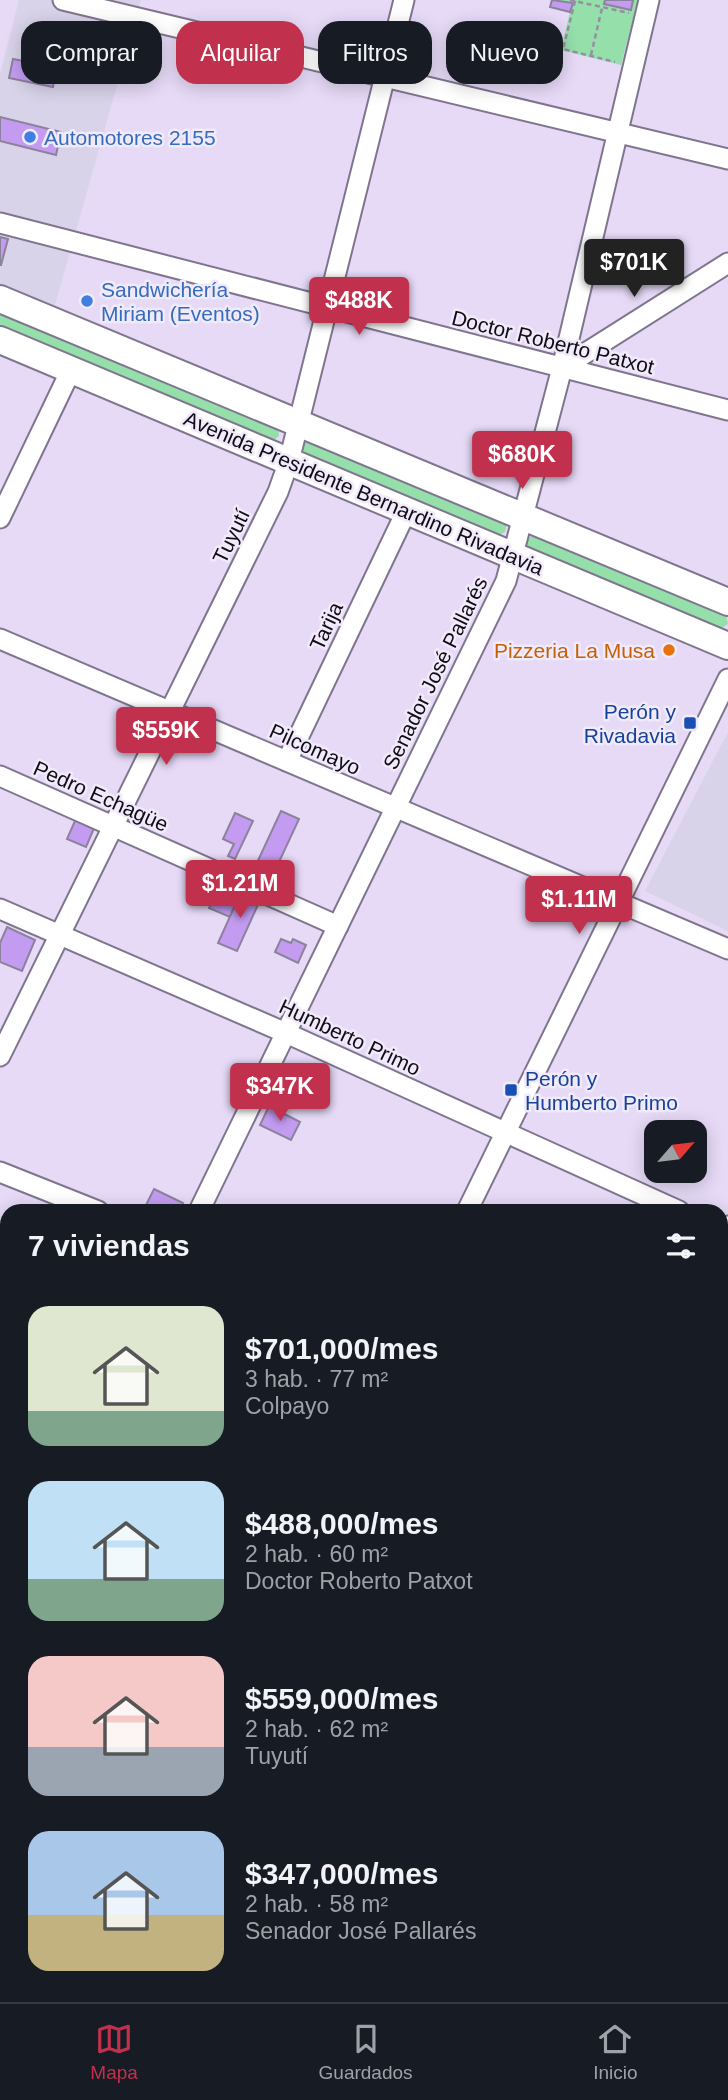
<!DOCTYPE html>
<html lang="es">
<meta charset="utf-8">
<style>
body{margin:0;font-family:Helvetica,sans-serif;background:#20242c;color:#f1f3f6;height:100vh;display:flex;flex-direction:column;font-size:26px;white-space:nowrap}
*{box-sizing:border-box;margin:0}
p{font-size:23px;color:#9ea1a6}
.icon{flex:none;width:38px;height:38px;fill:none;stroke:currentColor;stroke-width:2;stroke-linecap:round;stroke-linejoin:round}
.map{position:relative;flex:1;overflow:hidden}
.details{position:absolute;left:0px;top:1204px;width:728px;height:798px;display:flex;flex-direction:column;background:#171b24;border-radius:21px 21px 0 0;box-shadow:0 4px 18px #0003}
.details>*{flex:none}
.banner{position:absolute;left:21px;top:21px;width:686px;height:63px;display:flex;gap:14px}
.needle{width:46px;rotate:62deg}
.controls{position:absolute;left:644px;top:1120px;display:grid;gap:14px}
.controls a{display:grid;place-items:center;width:63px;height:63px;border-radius:14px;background:#171b24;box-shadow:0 4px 18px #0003;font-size:35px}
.price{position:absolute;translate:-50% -60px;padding:0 16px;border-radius:7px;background:#c1314e;color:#fff;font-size:23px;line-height:46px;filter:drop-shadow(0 2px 4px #0008)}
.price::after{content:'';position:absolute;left:50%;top:42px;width:21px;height:16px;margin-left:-10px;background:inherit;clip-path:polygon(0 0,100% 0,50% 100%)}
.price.on{background:#222;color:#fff}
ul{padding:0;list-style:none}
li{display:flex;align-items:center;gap:21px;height:175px;padding:0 28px}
li span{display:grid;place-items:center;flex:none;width:196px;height:140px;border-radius:21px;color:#555}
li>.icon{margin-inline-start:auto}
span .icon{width:84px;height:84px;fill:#fffc;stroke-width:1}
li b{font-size:30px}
h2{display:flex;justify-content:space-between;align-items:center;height:84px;padding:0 28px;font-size:30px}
.chip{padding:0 24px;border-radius:21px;background:#171b24;box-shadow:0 4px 18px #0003;font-size:24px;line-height:63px}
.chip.on{background:#c1314e;color:#fff}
.dock{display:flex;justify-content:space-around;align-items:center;height:98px;border-top:2px solid #363941;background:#171b24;font-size:19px;color:#9ea1a6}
.dock a{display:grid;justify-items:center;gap:4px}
.dock .on{color:#c1314e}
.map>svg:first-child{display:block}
.commercial{fill:#d8d3e8}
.green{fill:#94dfaa}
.building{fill:#c39cf2;stroke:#8d829c;stroke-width:2}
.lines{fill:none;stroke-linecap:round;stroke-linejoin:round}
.minor-casing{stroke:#80758f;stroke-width:23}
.secondary-casing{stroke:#80758f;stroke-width:30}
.path{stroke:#978ea4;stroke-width:2.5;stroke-dasharray:5 3.5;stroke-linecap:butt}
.minor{stroke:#fff;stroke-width:19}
.secondary{stroke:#fff;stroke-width:26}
.shop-dot{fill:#3f7fe0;stroke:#f1eafb;stroke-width:2.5}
.food-dot{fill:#e8710a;stroke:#f1eafb;stroke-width:2.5}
.transit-dot{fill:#1a4fb4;stroke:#f1eafb;stroke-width:2.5}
.labels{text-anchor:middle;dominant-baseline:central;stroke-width:5;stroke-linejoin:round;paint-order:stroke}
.shop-label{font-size:21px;fill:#366cbe;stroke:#f1eafb;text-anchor:start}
.street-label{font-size:21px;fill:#100c15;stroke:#f1eafb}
.food-label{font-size:21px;fill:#c56008;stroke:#f1eafb;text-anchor:end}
.transit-label{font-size:21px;fill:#164399;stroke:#f1eafb;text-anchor:end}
</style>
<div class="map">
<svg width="728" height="2002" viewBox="0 0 728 2002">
<rect width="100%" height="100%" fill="#e6daf7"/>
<g class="commercial">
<polygon points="19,0 141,0 48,330 0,310 0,74"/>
<polygon points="728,732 728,931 645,891"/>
</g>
<g class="green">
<polygon points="552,0 638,0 621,65 561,50 570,12 550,7"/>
<polygon points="0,310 278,426 279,436 270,443 0,331"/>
<polygon points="307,439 507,523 505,532 495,538 307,459 301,444"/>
<polygon points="534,534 726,613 728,624 720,629 527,551 526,540"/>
</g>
<g class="building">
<polygon points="552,0 573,3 570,12 550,7"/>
<polygon points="605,0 633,0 631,10 604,4"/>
<polygon points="13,59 56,67 53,87 9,78"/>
<polygon points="0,117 61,132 56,155 0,141"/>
<polygon points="0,237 8,239 1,265 0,265"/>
<polygon points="281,811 299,819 273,875 255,867"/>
<polygon points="235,813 253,821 235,859 228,856 234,844 223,839"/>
<polygon points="78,814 95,826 86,847 67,839"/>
<polygon points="222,880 242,890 230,917 209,908"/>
<polygon points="242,890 261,898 237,951 218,943"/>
<polygon points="7,927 35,940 22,971 0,962 0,943"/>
<polygon points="281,939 291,943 293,939 306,945 298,963 275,952"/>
<polygon points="269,1106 300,1122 291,1140 260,1125"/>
<polygon points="154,1189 183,1203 179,1211 159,1211 146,1205"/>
</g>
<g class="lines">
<defs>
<g id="minor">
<polyline points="63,0 728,159"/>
<polyline points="0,223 728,410"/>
<polyline points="562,368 728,263"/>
<polyline points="0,518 71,370"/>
<polyline points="0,639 728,949"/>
<polyline points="287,761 406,512"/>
<polyline points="0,776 338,926"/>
<polyline points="0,909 286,1033 679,1211"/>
<polyline points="0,1056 278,492 289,461 404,0"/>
<polyline points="0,1172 98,1211"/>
<polyline points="199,1211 506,581 562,368 649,0"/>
<polyline points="467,1211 728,679"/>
<polyline points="721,1241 728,1226"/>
<polyline points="0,1458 7,1461"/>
<polyline points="721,1458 728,1461"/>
<polyline points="0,1606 7,1592"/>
<polyline points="0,1730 7,1733"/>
<polyline points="721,1758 728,1761"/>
<polyline points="721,1818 728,1804"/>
<polyline points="0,1941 7,1943"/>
<polyline points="174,1995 196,2002"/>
<polyline points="639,1995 656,2002"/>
<polyline points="72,2002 75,1995"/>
<polyline points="357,2002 360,1995"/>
</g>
<g id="secondary">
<polyline points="0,299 728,602"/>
<polyline points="0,340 728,646"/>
</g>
</defs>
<use href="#minor" class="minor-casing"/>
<use href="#secondary" class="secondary-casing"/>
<g class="path">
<polyline points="570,0 629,13"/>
<polyline points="575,1 563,49 615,62"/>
<polyline points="591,55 602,8"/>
</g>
<use href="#minor" class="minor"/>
<use href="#secondary" class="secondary"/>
</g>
<g class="shop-dot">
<circle cx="30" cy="137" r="7"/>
<circle cx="87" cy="301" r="7"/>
</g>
<circle class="food-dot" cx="669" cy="650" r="7"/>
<g class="transit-dot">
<rect x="683" y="716" width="14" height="14" rx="3.5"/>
<rect x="504" y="1083" width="14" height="14" rx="3.5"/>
</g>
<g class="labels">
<g class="shop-label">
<text x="44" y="137">Automotores 2155</text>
<text x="101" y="289">Sandwichería<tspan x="101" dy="24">Miriam (Eventos)</tspan></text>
</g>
<g class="street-label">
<text transform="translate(553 342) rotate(14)">Doctor Roberto Patxot</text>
<text transform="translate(364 493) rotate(23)">Avenida Presidente Bernardino Rivadavia</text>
<text transform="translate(231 536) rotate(-64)">Tuyutí</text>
<text transform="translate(326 626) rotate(-65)">Tarija</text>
<text transform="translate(435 673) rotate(-64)">Senador José Pallarés</text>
<text transform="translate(315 749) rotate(24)">Pilcomayo</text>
<text transform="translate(101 796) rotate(24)">Pedro Echagüe</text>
<text transform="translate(350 1037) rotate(25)">Humberto Primo</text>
</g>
<g class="food-label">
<text x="655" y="650">Pizzeria La Musa</text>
</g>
<g class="transit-label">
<text x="676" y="711">Perón y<tspan x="676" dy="24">Rivadavia</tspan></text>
<text x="525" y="1078" text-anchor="start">Perón y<tspan x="525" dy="24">Humberto Primo</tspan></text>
</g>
</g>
</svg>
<div class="controls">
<a><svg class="needle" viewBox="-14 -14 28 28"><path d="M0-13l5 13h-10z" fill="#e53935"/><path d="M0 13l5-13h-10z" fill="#9ea1a6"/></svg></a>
</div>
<b class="price on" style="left:634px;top:299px">$701K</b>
<b class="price" style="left:359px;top:337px">$488K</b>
<b class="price" style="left:522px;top:491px">$680K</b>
<b class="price" style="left:166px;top:767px">$559K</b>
<b class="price" style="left:240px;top:920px">$1.21M</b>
<b class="price" style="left:579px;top:936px">$1.11M</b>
<b class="price" style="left:280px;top:1123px">$347K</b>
<div class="banner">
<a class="chip">Comprar</a>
<a class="chip on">Alquilar</a>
<a class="chip">Filtros</a>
<a class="chip">Nuevo</a>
</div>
<section class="details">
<h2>7 viviendas<svg class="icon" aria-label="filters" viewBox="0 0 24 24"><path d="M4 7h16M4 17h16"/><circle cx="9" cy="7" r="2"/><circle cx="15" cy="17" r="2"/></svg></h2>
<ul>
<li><span style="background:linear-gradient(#dfe7d0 75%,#7fa58c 0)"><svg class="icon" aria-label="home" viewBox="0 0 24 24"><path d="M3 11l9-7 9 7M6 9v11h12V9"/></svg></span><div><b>$701,000/mes</b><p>3 hab. · 77 m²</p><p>Colpayo</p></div></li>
<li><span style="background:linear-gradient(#bfe0f5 70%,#7fa58c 0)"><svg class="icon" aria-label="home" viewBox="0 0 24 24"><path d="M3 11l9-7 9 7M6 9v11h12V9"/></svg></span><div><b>$488,000/mes</b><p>2 hab. · 60 m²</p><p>Doctor Roberto Patxot</p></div></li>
<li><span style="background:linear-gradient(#f6c9c9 65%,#9aa5b1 0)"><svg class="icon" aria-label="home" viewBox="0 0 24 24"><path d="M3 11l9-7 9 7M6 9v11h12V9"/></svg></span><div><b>$559,000/mes</b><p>2 hab. · 62 m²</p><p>Tuyutí</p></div></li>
<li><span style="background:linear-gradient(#a9c7e8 60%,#c2b280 0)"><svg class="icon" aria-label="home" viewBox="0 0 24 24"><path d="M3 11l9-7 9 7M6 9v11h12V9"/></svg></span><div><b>$347,000/mes</b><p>2 hab. · 58 m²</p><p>Senador José Pallarés</p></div></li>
</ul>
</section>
</div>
<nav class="dock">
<a class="on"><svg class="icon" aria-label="map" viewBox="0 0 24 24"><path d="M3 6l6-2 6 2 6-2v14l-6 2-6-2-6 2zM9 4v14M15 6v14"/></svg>Mapa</a>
<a><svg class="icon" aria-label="saved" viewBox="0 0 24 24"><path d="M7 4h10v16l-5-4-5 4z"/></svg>Guardados</a>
<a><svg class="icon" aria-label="home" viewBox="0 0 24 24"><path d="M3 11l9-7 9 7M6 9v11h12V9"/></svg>Inicio</a>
</nav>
